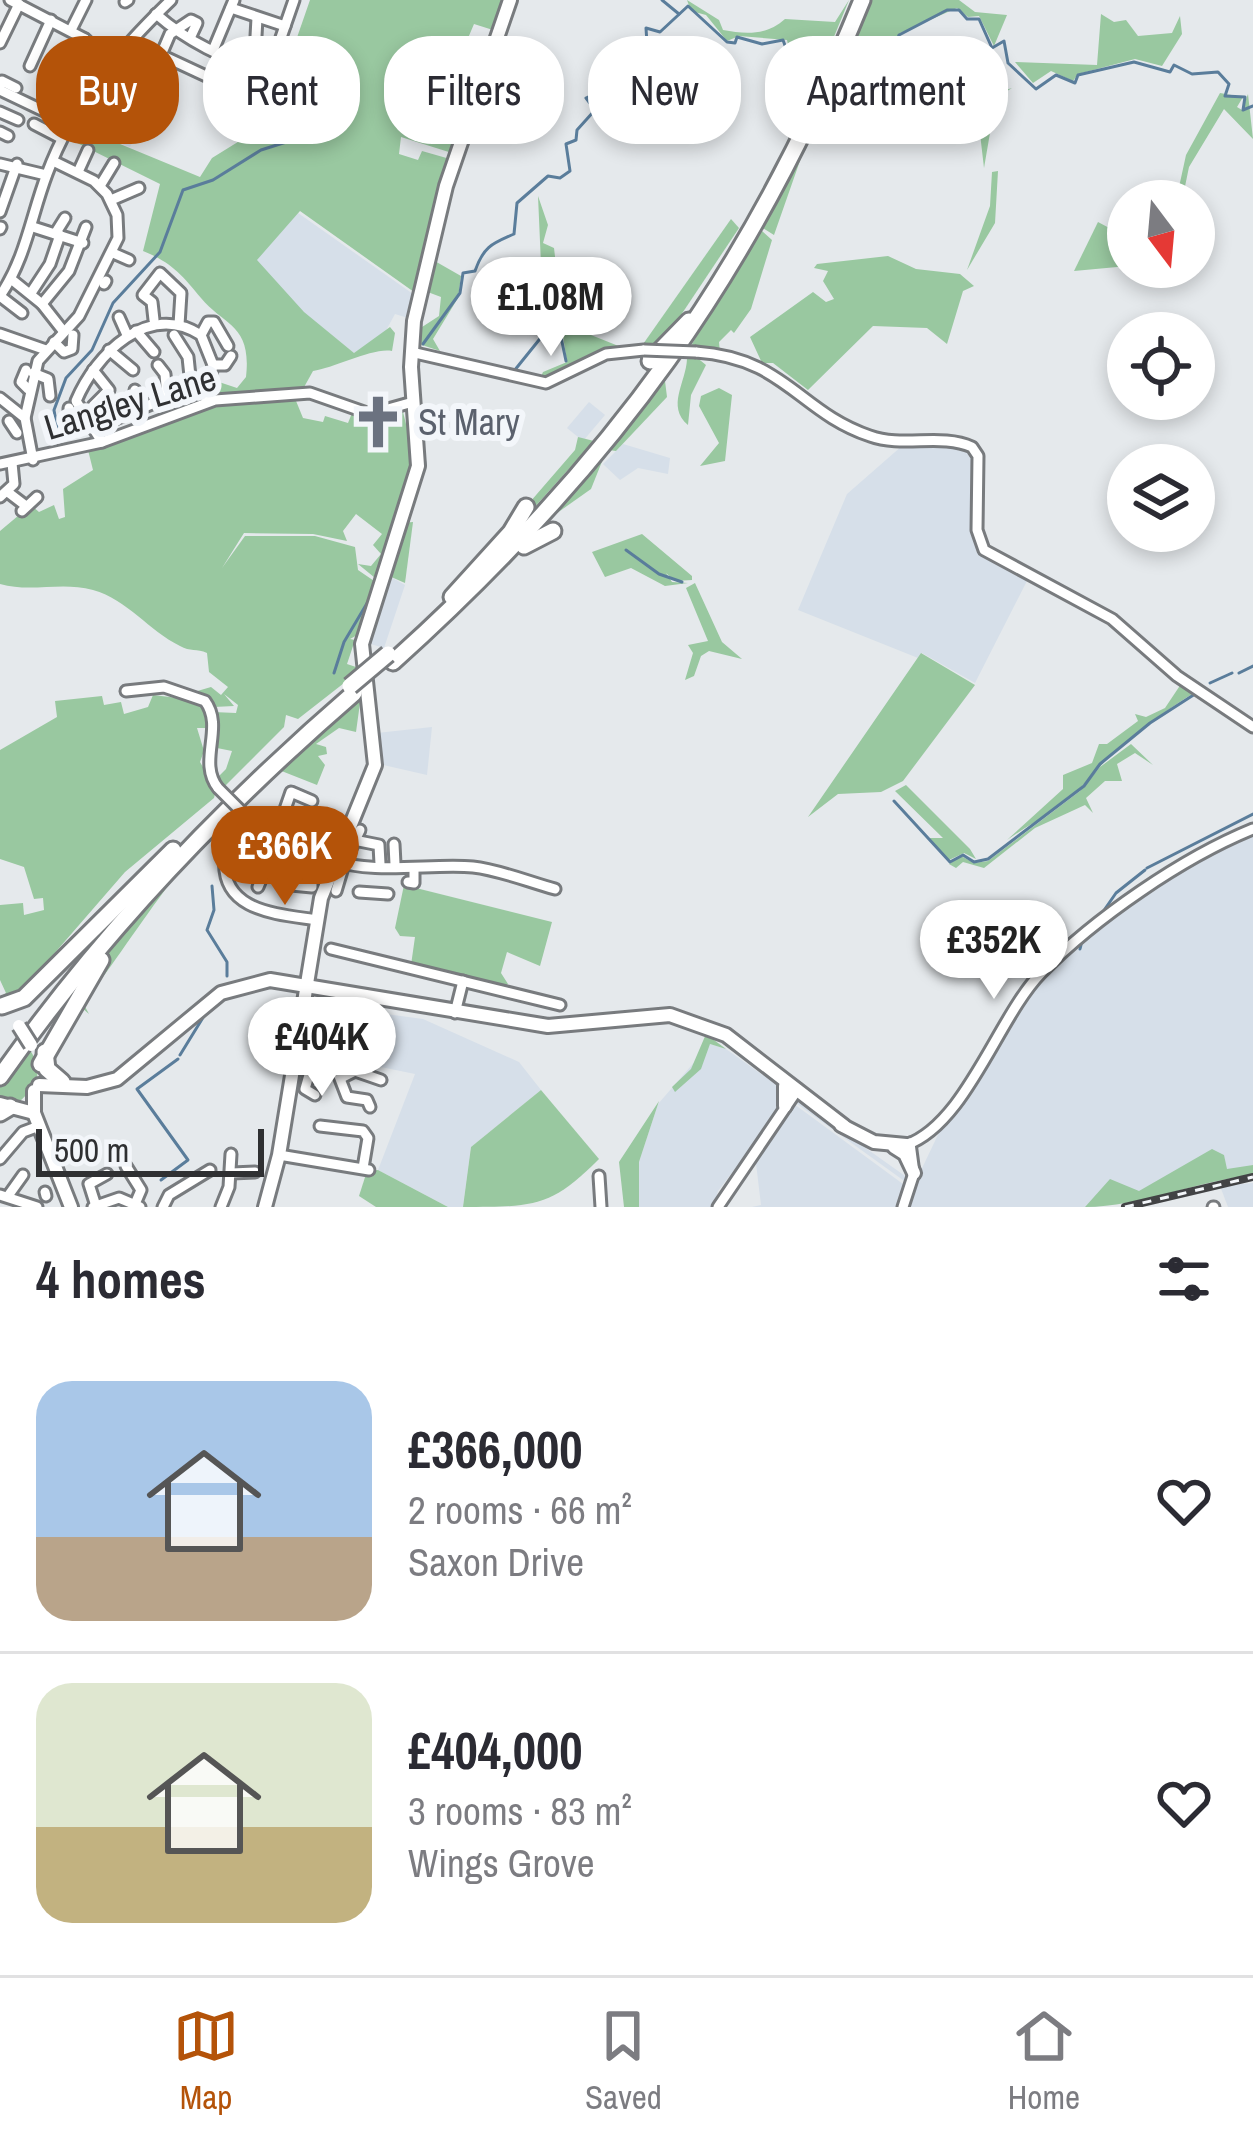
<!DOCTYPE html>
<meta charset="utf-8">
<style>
body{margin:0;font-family:"Archivo Narrow",sans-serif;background:#f7f7f7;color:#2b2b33;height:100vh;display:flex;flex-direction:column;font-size:45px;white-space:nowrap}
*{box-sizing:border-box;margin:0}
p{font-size:39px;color:#7c7c81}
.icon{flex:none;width:66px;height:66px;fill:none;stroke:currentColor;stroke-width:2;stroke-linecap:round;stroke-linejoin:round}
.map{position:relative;height:1207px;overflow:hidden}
.sheet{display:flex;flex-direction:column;background:#fff;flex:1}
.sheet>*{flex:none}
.banner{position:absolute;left:36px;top:36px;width:1182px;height:108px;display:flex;gap:24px}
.needle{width:78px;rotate:164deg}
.buttons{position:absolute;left:1107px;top:180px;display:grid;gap:24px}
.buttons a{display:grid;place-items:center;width:108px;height:108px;border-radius:50%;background:#fff;box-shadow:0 6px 18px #0003;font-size:60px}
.scale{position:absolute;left:36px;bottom:30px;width:228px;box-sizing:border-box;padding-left:12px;border:6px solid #2f3032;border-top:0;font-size:33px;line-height:42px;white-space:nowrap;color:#2f3032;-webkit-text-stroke:9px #f3f6fa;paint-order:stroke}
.price{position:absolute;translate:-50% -102px;padding:0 27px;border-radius:42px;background:#fff;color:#222;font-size:39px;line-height:78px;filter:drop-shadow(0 3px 6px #0008)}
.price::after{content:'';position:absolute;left:50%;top:72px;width:36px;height:27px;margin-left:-18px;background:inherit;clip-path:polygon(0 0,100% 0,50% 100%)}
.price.on{background:#b45309;color:#fff}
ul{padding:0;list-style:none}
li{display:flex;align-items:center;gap:36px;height:300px;padding:0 36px}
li+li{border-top:3px solid #e1e1e2}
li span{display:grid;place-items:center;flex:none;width:336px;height:240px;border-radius:36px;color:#555}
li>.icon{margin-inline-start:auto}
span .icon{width:144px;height:144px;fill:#fffc;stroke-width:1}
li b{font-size:51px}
h2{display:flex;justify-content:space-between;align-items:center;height:144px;padding:0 36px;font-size:51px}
.pill{padding:0 42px;border-radius:48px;background:#fff;box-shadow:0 6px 18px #0003;font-size:42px;line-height:108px}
.pill.on{background:#b45309;color:#fff}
.menu{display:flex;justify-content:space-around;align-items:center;height:168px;border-top:3px solid #e1e1e2;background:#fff;font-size:33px;color:#7c7c81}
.menu a{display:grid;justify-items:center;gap:6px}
.menu .on{color:#b45309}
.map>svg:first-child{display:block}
.built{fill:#d6dfe9}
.green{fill:#99c8a0}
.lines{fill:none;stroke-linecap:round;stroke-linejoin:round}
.stream{stroke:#5a7d9b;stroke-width:3}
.minor-casing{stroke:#787b7e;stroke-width:15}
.major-casing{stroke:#787b7e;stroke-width:18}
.highway-casing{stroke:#787b7e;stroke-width:21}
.minor{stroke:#fff;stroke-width:9}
.major{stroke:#fff;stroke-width:12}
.highway{stroke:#fff;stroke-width:15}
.rail-casing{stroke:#424345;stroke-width:8}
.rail{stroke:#f3f6fa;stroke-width:3;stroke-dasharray:9;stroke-linecap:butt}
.minor-bridge-casing{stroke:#787b7e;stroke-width:15;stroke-linecap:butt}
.major-bridge-casing{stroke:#787b7e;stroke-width:18;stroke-linecap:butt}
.highway-bridge-casing{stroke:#787b7e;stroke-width:21;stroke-linecap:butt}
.minor-bridge{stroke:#fff;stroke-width:9}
.major-bridge{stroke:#fff;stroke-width:12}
.highway-bridge{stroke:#fff;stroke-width:15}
.labels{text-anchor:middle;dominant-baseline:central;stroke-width:12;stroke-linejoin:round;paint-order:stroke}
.street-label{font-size:36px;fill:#2f3032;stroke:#f3f6fa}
.worship-label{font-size:36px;fill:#5b616d;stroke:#f3f6fa;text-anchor:start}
</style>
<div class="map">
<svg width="1253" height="1207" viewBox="0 0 1253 1207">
<rect width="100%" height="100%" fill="#e5e9ec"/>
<g class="built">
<polygon points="115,60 162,81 130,147 74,125"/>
<polygon points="298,213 413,294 408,318 395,314 384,334 363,350 354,353 304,313 256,260"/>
<polygon points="589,402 605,415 583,441 567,428"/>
<polygon points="951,443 968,447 975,459 974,540 980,552 1028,579 975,683 922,653 918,658 798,610 847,494 903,445"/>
<polygon points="623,444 670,458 668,474 638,468 620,480 603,464"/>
<polygon points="389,576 405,585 384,648 364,642"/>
<polygon points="432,727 427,775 379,764 377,733"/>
<polygon points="1253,836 1253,1165 1095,1207 907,1207 914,1188 789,1098 718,1191 714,1207 639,1207 639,1162 658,1104 710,1044 726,1049 915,1183 945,1120 1041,974 1165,878"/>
<polygon points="305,1003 423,1019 519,1062 541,1090 471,1147 463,1207 448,1207 378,1170 415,1074 298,1050"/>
<polygon points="794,1104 903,1184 899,1207 752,1207 761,1205 755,1155"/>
<polygon points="1253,1183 1253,1207 1228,1207 1220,1186"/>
</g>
<g class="green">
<path d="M 310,0 L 505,0 L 493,30 L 474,24 L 457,64 L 476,73 L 452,153 L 401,137 L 399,154 L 418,160 L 422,151 L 450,159 L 414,292 L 300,211 L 257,260 L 304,312 L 354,353 L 390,327 L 395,333 L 392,351 C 374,347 334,368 313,371 L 303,389 L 214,393 L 213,380 L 237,388 L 246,377 C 252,324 224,326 201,298 C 182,275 171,262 143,251 L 160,184 L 67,138 L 74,125 L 200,177 L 212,158 L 267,124 Z"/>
<path d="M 687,0 L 719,20 L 723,30 C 745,34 766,36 785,19 L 835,22 L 849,0 L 831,44 L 815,50 L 807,39 L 791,58 L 787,40 L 739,36 L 727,41 L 706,15 L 691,11 Z"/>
<polygon points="868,0 959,0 975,12 1007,15 994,46 979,16 968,17 957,8 900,33 890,49 861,46 802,155 774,235 761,227 831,90"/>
<polygon points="1101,14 1114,22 1126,20 1138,36 1172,33 1180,16 1182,34 1162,66 1135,59 1078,74 1073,81 1051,71 1033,83 1015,62 1097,65"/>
<polygon points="1012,88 996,98 984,168 976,99"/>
<polygon points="1220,93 1243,97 1237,107 1242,110 1248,94 1253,139 1224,109 1189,167 1182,201 1176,201 1186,155"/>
<polygon points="998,171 995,223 967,270 990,206 992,172"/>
<polygon points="538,196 548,225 543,243 554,248 556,265 561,262 570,286 581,294 591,335 621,347 563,376 539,381 543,372 567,362 563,336 547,331 565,315 550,289 536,295 515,322 513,306 542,287"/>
<polygon points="731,219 739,228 659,348 641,347"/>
<polygon points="1098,222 1128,238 1128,266 1074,271"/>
<polygon points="761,230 772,240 751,309 734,333 731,330 719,342 720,353 689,349"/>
<polygon points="888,256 916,269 960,274 974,286 963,291 947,344 927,328 873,326 808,390 773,363 762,363 750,337 813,292 826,302 834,299 823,281 828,271 814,268 817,264"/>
<polygon points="433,260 461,276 458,298 433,339 440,351 419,344 419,329 439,316 441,297 425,291"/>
<path d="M 695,356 L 706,365 L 691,395 L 688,425 C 666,406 686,383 687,359 Z"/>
<polygon points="665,381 667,397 616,451 609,450"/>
<polygon points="719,388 732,395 725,461 700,466 719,443 699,406 701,396"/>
<path d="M 294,396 L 303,418 L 323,422 L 325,416 L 348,423 L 352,413 L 382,415 L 402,408 L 406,424 L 415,422 L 415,436 L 408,438 L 414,471 L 380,582 L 358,564 L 371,566 L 381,554 L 373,545 L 382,534 L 356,514 L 343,531 L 347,541 L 313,534 L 244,533 L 222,568 L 245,536 L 315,536 L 355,547 L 358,570 L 380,585 L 361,633 L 350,639 L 355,640 L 347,664 L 362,669 L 298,719 L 286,715 L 284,727 L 222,789 L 214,781 L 226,769 L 232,751 L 212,747 L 213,712 L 236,713 L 238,705 L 224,694 L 234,706 L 214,707 L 194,692 L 211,687 L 221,695 L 228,687 L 209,672 L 207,653 C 197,648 190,652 180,646 C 148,630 128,600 93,590 C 60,581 32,593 0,584 L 0,531 L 31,505 L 39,512 L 54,505 L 59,519 L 65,517 L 63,489 L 93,470 L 88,450 L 211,404 Z"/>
<polygon points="578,437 594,441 532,510 530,502 575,450"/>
<polygon points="605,454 591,489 550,518 604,454"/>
<polygon points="413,522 405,583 389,576 402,523"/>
<polygon points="642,534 692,576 692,580 675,581 666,573 672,582 688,583 665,586 631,568 605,577 592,552"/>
<polygon points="695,583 722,642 742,659 709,651 701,656 694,676 685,680 693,653 688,645 708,641 686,588"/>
<polygon points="921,653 975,685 903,781 881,792 838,794 808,817"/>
<path d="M 1183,681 L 1197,691 C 1153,718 1117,746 1083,785 C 1064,807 1031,823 1007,840 L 1063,789 L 1063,775 L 1092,763 L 1099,744 L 1107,744 L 1138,721 L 1135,714 L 1146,717 L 1165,708 Z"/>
<polygon points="153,695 203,701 208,728 197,728 204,751 200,762 216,790 214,798 125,872 20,993 0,997 6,993 0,980 0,905 23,903 24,915 44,910 43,898 34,899 24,867 0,859 0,750 57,717 55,701 102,696 104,705 121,702 124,714 148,707"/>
<polygon points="356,698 360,703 356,732 339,728 316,744 326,747 327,754 318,756 325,765 317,785 279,770 242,803 246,818 233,843 243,818 236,804"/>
<polygon points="1131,744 1153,765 1135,753 1117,764 1122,781 1105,781 1086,798 1093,813 1085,805 1035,828 984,868 963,862 956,868 949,864 961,856 974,863 988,861 1080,791 1100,767"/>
<polygon points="906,785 970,849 976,859 964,853 949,860 927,838 943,838 895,791"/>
<path d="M 234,806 L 240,813 C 200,825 117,964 83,1003 L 89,1014 L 81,1007 C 70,1021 56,1041 49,1058 C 43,1072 45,1090 36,1104 C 61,988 153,891 234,806 Z"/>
<polygon points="404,885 552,922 540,966 507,952 501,973 508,984 504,986 411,965 415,937 400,936 395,928"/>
<polygon points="706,1034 726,1049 710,1044 701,1069 675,1092 672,1087 691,1069"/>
<path d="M 27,1046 C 44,1068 40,1083 19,1102 L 0,1099 L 0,1085 Z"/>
<path d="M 541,1090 L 599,1159 C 551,1207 535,1207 463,1207 L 471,1147 Z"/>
<polygon points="659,1101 639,1162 639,1207 624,1207 619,1162"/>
<path d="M 1212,1149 L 1224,1155 L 1227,1169 L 1253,1165 L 1253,1175 C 1196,1181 1141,1207 1085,1207 L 1110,1179 L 1139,1191 Z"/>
<polygon points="378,1170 448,1207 376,1207 359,1196 367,1171"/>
</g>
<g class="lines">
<g class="stream">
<polyline points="662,0 679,14"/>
<polyline points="860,51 881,48 892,54 899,35 947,10 959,10 967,19 979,19 992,48 1004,41 1008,63 1036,89 1056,75 1075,83 1078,75 1134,62 1170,72 1174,65 1192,74 1218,72 1229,84 1225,96 1245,97 1243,110 1253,106"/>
<polyline points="341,98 343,70"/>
<path d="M 423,344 L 460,293 L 463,273 L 475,271 C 484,245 494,243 514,234 L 517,203 L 548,176 L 560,178 L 570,171 L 566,144 L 576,140 L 577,130 L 595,110 L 586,98 L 616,84 L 628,68 L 624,56 L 647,44 L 646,28 L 660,32 L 688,6 L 727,42 L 735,43 L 737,37 L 762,44 L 783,40 L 790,59 L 808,40 L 813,52 L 820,51"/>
<polyline points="514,371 543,335 561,337 566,361"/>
<polyline points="57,428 54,410 66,378 92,350 113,303 160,252 183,190 213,180 261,150 337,126 340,103"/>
<polyline points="422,437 425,465"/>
<polyline points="626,550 659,574 682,582"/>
<polyline points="334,673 344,642 369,600"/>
<polyline points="1239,673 1253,666"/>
<polyline points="1210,683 1232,673"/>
<polyline points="894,801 950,862 963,855 974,862 988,859 1084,786 1100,764 1150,723 1195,694"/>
<polyline points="1147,868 1253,814"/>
<polyline points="212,886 214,910 207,930 227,962 227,976"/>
<polyline points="1098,919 1116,893 1145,870"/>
<polyline points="1080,949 1081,945"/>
<polyline points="180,1055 207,1011"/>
<polyline points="161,1180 188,1160 137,1089 178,1059"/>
</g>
<defs>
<g id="minor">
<polyline points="10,0 85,39 110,62"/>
<polyline points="125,2 128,0"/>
<polyline points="231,8 285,26"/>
<path d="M 156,14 C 182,37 229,65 263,65 L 276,52 L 294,0"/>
<polyline points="71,30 86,0"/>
<polyline points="256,36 257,18"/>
<polyline points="190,38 197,23 191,20 170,34 161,55 236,90"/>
<polyline points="0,43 19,4"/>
<polyline points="214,48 234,0"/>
<polyline points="30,66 51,20"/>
<polyline points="59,80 85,39"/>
<polyline points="0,86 2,81 16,88"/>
<polyline points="0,90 71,124"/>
<polyline points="0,112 18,120"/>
<polyline points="254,112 268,62"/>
<polyline points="34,124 59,137"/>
<polyline points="0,132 8,136"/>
<polyline points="0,164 46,175"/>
<polyline points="78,172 88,150"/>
<polyline points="100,186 114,163"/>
<polyline points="111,200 139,188"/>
<polyline points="0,212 17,164"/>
<polyline points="33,227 83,243"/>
<polyline points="0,229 1,227"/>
<polyline points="55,234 65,218"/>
<polyline points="113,253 129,260"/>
<polyline points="11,279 42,304 64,332"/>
<polyline points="104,284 106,281"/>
<polyline points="31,293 50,264 60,235"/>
<path d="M 0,296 C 26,258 31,216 47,174 C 73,104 118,51 171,0"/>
<polyline points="0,296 22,313"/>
<polyline points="42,304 69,271 86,227"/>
<polyline points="119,317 127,335"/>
<polyline points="154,320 152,302 143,295 160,273 181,293 179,325"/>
<polyline points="136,331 154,352"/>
<polyline points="0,334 46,350"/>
<polyline points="174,335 188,357 191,386 177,394"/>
<polyline points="201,335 208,322 214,322 228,346"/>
<polyline points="54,342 64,352 72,349 73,335"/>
<polyline points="109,350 133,370"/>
<polyline points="411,352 546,383 606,354 644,350"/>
<path d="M 696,352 C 785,358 799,412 870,436 C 903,448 941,433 972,447 L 978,456 L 977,530 L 984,550 L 1112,619 L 1177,676 L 1253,727"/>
<polyline points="158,365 165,374 167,398"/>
<polyline points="213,365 225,365 231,356"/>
<polyline points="26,370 21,382 28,389"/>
<polyline points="93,370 109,390 93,406"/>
<polyline points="33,373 48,379 50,396"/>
<polyline points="135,390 142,408"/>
<polyline points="0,398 25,418 33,460"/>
<polyline points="69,408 69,417"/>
<polyline points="25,418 38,361 79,316 118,238 117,215 107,194 94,181 53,161"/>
<polyline points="9,421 17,433"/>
<polyline points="96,427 171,396"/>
<path d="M 102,442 L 76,401 C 96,354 148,301 201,335 L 213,365 L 206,401"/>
<polyline points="0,464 102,442 215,400 310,393 370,414 413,402"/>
<polyline points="9,493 26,506"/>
<polyline points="0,497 14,484 12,463"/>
<polyline points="22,511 37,497"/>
<path d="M 126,691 L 164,687 L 205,701 C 225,728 197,761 218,788"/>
<path d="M 241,811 C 241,828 226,840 225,856 C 219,912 278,914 317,920"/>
<polyline points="269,815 343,840"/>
<polyline points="282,818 291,792 312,801"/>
<polyline points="354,840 379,845 380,864"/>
<polyline points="394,844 395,864"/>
<polyline points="245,850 269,861"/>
<polyline points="348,855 360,830"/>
<path d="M 335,860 C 370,875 435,863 473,867 C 500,870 529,882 555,889"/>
<path d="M 291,876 L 312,881 L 312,887 L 291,885 C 291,865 300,844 307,825"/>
<polyline points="408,882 414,883 414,870"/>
<polyline points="258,887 270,858 276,817"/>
<polyline points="336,891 344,864"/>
<polyline points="359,892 388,894"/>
<polyline points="331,949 560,1005"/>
<polyline points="455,1013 463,981"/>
<polyline points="293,1064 337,1071 347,1097 367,1100 370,1107"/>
<polyline points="311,1068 305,1089 315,1095"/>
<polyline points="343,1077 355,1071 381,1080"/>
<polyline points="320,1126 363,1131 368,1138 363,1168"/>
<path d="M 906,1145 C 966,1124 998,1017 1041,973 C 1095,918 1182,858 1253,829"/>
<polyline points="279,1155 369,1170"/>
<polyline points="0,1159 23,1132 39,1126"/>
<polyline points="126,1166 141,1190 135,1204"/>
<polyline points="232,1173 255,1172"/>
<polyline points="599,1176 601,1207"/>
<polyline points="45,1192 46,1196"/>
<polyline points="0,1195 37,1207"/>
<polyline points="8,1196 23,1175"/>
<polyline points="96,1206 89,1184 107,1174"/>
<polyline points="93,1207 119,1198 140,1207"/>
<polyline points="163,1207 169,1195 210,1170"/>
<polyline points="221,1207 229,1187 231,1154"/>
<polyline points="718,1207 798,1089"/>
<polyline points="903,1207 914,1173 910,1143"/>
<polyline points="1213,1207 1214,1207"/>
</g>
<g id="major">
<polyline points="39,1085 87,1087 117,1079 221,993 270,980 548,1026 670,1015 726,1035 844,1126"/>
<polyline points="34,1091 34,1113 71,1207"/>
<polyline points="0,1104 34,1113"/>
<polyline points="785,1106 785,1086"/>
<polyline points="841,1125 874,1142 906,1145"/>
<polyline points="894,1147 905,1154 914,1173"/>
<polyline points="265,1207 279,1155 321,898 375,765 362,644 418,466 411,367 414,321 446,186 510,0"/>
</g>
<g id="highway">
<polyline points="650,361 689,321"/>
<polyline points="524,546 553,531"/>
<polyline points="452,597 511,532 526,507"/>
<path d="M 393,662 C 612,465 751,274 862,0"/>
<polyline points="2,1006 24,998 173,850"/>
<polyline points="45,1052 47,1069 62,1082"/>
<polyline points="41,1064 101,960"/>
<path d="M 0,1077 C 101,933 221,808 354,693"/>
<polyline points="0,1113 10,1107"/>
</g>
</defs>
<use href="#minor" class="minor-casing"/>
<use href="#major" class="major-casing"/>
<use href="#highway" class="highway-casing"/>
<use href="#minor" class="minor"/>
<use href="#major" class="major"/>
<use href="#highway" class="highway"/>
<defs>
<polyline id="rail" points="1125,1207 1253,1177"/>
</defs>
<use href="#rail" class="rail-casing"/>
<use href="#rail" class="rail"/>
<defs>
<g id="minor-bridge">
<polyline points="644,350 696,352"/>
<polyline points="218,788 241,811"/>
</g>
<polyline id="major-bridge" points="19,1026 31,1045"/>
<polyline id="highway-bridge" points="350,686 388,654"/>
</defs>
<use href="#minor-bridge" class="minor-bridge-casing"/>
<use href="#major-bridge" class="major-bridge-casing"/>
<use href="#highway-bridge" class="highway-bridge-casing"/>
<use href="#minor-bridge" class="minor-bridge"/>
<use href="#major-bridge" class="major-bridge"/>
<use href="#highway-bridge" class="highway-bridge"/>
</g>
<defs>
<symbol id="church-bare" viewBox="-9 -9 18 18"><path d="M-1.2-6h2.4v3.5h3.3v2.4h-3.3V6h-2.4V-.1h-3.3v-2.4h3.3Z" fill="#6b7280" stroke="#f3f6fa" stroke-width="2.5" paint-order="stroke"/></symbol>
</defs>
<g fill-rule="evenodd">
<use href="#church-bare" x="340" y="384" width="76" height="76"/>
</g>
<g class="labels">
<g class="street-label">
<text transform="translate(130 402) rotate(-17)">Langley Lane</text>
</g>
<g class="worship-label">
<text x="418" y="422">St Mary</text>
</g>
</g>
</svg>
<div class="buttons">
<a><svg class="needle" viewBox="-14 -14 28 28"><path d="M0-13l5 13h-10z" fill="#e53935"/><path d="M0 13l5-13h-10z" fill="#7c7c81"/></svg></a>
<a><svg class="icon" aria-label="locate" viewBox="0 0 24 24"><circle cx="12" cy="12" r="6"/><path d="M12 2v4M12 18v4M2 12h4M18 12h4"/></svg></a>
<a><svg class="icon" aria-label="layers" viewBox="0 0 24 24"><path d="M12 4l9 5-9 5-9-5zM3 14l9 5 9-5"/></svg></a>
</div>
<div class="scale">500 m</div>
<b class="price" style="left:551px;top:359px">£1.08M</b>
<b class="price on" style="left:285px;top:908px">£366K</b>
<b class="price" style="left:994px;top:1002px">£352K</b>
<b class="price" style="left:322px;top:1099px">£404K</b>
<div class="banner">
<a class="pill on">Buy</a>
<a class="pill">Rent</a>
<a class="pill">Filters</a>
<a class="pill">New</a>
<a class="pill">Apartment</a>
</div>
</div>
<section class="sheet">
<h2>4 homes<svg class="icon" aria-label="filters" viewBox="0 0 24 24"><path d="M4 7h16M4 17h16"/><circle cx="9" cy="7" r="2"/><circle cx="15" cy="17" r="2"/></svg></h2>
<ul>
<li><span style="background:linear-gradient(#a9c7e8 65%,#b9a48a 0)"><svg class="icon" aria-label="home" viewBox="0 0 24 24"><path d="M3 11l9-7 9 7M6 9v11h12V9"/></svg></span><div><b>£366,000</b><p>2 rooms · 66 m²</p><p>Saxon Drive</p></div><svg class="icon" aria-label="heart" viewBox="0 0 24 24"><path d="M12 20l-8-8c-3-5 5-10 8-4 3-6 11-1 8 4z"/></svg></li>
<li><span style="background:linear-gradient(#dfe7d0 60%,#c2b280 0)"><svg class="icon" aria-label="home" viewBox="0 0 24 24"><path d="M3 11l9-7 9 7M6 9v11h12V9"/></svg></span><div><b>£404,000</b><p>3 rooms · 83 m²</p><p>Wings Grove</p></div><svg class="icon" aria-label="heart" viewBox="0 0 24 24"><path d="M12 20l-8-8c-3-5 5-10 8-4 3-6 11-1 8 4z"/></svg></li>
</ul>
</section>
<nav class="menu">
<a class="on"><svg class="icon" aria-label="map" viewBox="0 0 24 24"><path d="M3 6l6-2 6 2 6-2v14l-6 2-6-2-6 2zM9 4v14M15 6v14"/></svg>Map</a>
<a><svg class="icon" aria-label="saved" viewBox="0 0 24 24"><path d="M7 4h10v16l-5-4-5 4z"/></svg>Saved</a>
<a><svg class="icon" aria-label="home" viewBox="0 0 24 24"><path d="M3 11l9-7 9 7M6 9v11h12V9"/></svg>Home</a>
</nav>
